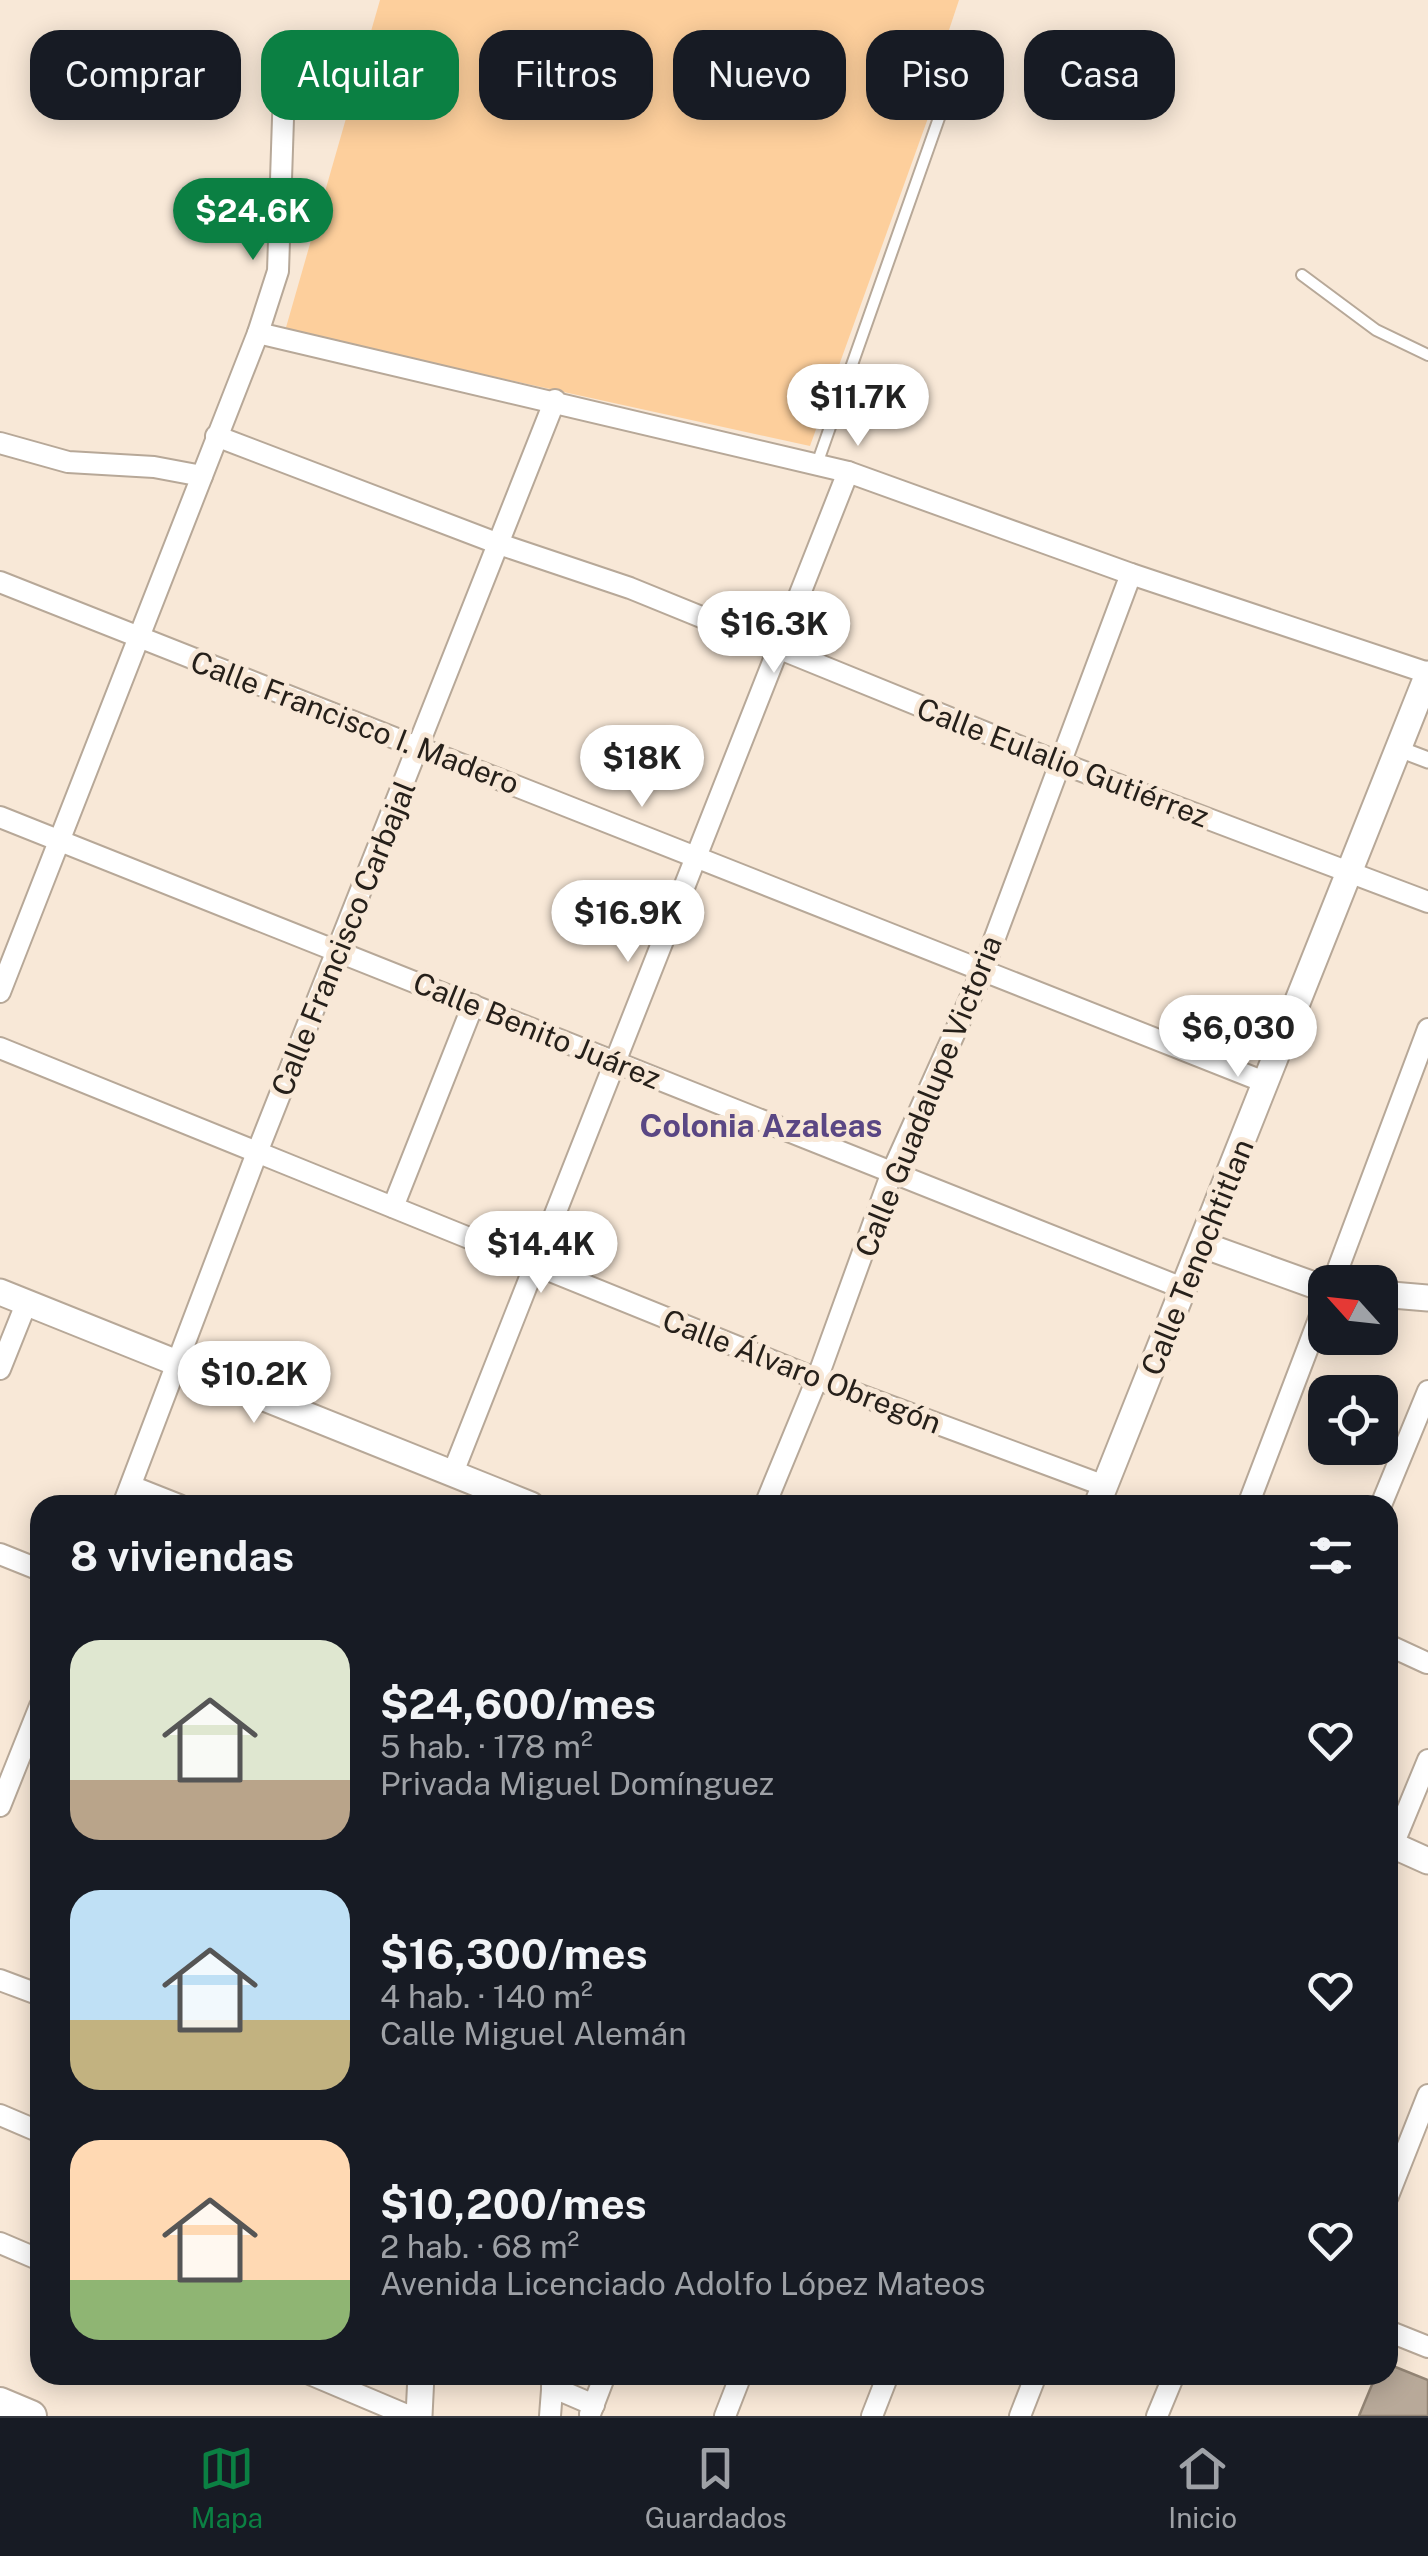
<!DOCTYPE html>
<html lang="es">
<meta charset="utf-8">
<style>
body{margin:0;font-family:"Public Sans",sans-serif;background:#242831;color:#f1f3f6;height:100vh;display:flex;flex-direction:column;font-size:38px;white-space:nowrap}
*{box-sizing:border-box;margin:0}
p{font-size:32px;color:#9ea1a6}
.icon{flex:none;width:55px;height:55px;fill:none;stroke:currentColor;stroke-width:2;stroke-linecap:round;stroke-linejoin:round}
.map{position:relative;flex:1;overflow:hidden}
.panel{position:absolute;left:30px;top:1495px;width:1368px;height:890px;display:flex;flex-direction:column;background:#171b24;border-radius:30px;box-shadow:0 5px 25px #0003}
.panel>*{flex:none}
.top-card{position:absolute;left:30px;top:30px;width:1370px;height:90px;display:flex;gap:20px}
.needle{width:65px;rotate:297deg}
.controls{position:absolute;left:1308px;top:1265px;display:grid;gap:20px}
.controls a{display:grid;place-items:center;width:90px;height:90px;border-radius:20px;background:#171b24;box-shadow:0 5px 25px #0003;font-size:50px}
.price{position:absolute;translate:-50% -85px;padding:0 22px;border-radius:35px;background:#fff;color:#222;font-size:32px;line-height:65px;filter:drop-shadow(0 2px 5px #0008)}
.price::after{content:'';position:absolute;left:50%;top:60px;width:30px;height:22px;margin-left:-15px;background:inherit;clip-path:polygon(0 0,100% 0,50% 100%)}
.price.selected{background:#0b8043;color:#fff}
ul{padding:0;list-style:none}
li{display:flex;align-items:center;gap:30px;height:250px;padding:0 40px}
li span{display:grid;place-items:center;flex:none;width:280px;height:200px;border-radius:30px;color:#555}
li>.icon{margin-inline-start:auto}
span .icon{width:120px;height:120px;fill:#fffc;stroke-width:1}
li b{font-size:42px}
h2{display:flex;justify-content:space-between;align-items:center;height:120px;padding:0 40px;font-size:42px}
.chip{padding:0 35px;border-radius:30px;background:#171b24;box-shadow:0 5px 25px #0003;font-size:35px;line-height:90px}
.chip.selected{background:#0b8043;color:#fff}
.tab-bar{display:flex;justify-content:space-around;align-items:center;height:140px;border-top:2px solid #363941;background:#171b24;font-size:28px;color:#9ea1a6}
.tab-bar a{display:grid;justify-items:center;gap:5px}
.tab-bar .selected{color:#0b8043}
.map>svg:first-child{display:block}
.green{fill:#fdcf9c}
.building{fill:#b8a999;stroke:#938575;stroke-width:2.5}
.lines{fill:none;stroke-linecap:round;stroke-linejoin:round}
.service-casing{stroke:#b7a898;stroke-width:14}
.pedestrian-casing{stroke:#b7a898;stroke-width:19}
.minor-casing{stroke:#b7a898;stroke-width:24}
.tertiary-casing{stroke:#b7a898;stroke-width:29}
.secondary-casing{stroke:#b7a898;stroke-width:34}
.service{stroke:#fff;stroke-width:10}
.pedestrian{stroke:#fff;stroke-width:15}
.minor{stroke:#fff;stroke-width:20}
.tertiary{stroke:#fff;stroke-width:25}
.secondary{stroke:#fff;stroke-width:30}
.labels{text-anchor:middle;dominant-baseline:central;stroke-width:10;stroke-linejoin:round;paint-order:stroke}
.street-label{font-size:30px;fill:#26201a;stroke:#f8e8d7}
.neighbourhood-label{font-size:32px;font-weight:bold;fill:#5a4784;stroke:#f8e8d7}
</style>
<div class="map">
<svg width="1428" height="2416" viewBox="0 0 1428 2416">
<rect width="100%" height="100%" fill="#f8e8d7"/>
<polygon class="green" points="380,0 959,0 929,90 937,93 810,446 285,331"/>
<polygon class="building" points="1388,2364 1428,2380 1428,2416 1359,2416 1376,2375 1388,2375"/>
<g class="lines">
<defs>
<g id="service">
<polyline points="1302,275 1376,330 1428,355"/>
<polyline points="817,464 945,101"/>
</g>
<polyline id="pedestrian" points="1399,749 1428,760"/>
<g id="minor">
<polyline points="258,333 848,472 1131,574 1428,673"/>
<polyline points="216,436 499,544 630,588 1058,762 1428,902"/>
<polyline points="0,443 68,462 154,467 202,476"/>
<polyline points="0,582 1267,1083"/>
<polyline points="0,817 1185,1289"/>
<polyline points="0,992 258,333 278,271 284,88"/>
<polyline points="0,1048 817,1379 1105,1486"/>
<polyline points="393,1207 473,1005"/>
<polyline points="1333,1282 1428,1029"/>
<polyline points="0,1369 26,1304"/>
<polyline points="452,1475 848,472"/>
<polyline points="131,1486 179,1505"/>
<polyline points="123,1505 258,1150 555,400"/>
<polyline points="765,1505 817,1379 892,1172 982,972 1131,574"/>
<polyline points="1248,1505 1325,1303"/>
<polyline points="1381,1505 1428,1391"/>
<polyline points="0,1554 40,1570"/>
<polyline points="1388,1645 1427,1663"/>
<polyline points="0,1806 40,1706"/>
<polyline points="1388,1857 1428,1760"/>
<polyline points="0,1980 40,1995"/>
<polyline points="0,2115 40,2132"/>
<polyline points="1388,2196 1428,2095"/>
<polyline points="0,2243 40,2260"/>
<polyline points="1388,2331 1428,2347"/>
<polyline points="312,2375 409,2416"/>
<polyline points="552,2387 594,2405"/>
<polyline points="590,2414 605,2375"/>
<polyline points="550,2416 553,2377"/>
<polyline points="725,2416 741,2375"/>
<polyline points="872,2416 888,2375"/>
<polyline points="1020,2416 1036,2375"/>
<polyline points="1157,2416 1174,2375"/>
</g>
<g id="tertiary">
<polyline points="1203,1245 1325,1289"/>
<polyline points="0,1292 531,1505"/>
<polyline points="1380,1294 1428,1298"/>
<polyline points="1097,1505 1428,674"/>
<polyline points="1388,1843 1428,1861"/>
<polyline points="419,2416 421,2375"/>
</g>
<polyline id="secondary" points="0,2403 31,2416"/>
</defs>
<use href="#service" class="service-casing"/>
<use href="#pedestrian" class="pedestrian-casing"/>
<use href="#minor" class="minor-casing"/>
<use href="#tertiary" class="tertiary-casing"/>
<use href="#secondary" class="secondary-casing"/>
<use href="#service" class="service"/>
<use href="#pedestrian" class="pedestrian"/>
<use href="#minor" class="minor"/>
<use href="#tertiary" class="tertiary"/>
<use href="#secondary" class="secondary"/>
</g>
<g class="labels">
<g class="street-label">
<text transform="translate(355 722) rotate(21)">Calle Francisco I. Madero</text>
<text transform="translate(1063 762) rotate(21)">Calle Eulalio Gutiérrez</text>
<text transform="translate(343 938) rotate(-68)">Calle Francisco Carbajal</text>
<text transform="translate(537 1030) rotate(22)">Calle Benito Juárez</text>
<text transform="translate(928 1096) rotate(-68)">Calle Guadalupe Victoria</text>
<text transform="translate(1197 1257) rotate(-68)">Calle Tenochtitlan</text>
<text transform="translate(802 1371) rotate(21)">Calle Álvaro Obregón</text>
</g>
<g class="neighbourhood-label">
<text x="761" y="1125">Colonia Azaleas</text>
</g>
</g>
</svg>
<div class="controls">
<a><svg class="needle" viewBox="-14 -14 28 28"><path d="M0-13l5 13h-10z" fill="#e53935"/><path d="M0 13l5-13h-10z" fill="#9ea1a6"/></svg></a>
<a><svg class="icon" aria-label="locate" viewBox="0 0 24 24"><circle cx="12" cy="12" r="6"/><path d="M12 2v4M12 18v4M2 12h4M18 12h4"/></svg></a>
</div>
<b class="price selected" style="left:253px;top:263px">$24.6K</b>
<b class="price" style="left:858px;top:449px">$11.7K</b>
<b class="price" style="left:774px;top:676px">$16.3K</b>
<b class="price" style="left:642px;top:810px">$18K</b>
<b class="price" style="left:628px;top:965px">$16.9K</b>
<b class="price" style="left:1238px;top:1080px">$6,030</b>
<b class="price" style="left:541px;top:1296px">$14.4K</b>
<b class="price" style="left:254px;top:1426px">$10.2K</b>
<div class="top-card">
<a class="chip">Comprar</a>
<a class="chip selected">Alquilar</a>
<a class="chip">Filtros</a>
<a class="chip">Nuevo</a>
<a class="chip">Piso</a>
<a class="chip">Casa</a>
</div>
<section class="panel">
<h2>8 viviendas<svg class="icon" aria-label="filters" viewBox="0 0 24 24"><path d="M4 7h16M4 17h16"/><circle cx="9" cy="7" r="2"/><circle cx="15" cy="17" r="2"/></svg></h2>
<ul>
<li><span style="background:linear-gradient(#dfe7d0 70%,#b9a48a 0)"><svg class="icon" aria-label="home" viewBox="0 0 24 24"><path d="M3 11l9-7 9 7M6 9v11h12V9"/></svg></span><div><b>$24,600/mes</b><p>5 hab. · 178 m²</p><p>Privada Miguel Domínguez</p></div><svg class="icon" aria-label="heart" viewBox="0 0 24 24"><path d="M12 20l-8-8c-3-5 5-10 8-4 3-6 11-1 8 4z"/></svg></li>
<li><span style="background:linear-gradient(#bfe0f5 65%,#c2b280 0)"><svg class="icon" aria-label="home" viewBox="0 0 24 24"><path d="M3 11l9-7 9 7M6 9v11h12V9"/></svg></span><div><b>$16,300/mes</b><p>4 hab. · 140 m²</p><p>Calle Miguel Alemán</p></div><svg class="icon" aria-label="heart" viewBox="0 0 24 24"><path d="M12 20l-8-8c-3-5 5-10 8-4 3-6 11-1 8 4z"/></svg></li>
<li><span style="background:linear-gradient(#ffd9b3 70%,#8fb573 0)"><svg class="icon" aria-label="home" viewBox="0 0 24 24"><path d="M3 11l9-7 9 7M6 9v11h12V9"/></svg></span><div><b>$10,200/mes</b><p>2 hab. · 68 m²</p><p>Avenida Licenciado Adolfo López Mateos</p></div><svg class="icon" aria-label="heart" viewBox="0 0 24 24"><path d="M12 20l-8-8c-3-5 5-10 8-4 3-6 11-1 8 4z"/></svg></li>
</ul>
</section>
</div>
<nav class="tab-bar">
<a class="selected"><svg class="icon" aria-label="map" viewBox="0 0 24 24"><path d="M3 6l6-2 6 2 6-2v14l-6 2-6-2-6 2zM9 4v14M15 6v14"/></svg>Mapa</a>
<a><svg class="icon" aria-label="saved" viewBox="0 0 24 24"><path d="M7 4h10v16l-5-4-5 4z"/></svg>Guardados</a>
<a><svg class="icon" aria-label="home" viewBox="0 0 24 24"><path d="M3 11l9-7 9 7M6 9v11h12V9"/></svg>Inicio</a>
</nav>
